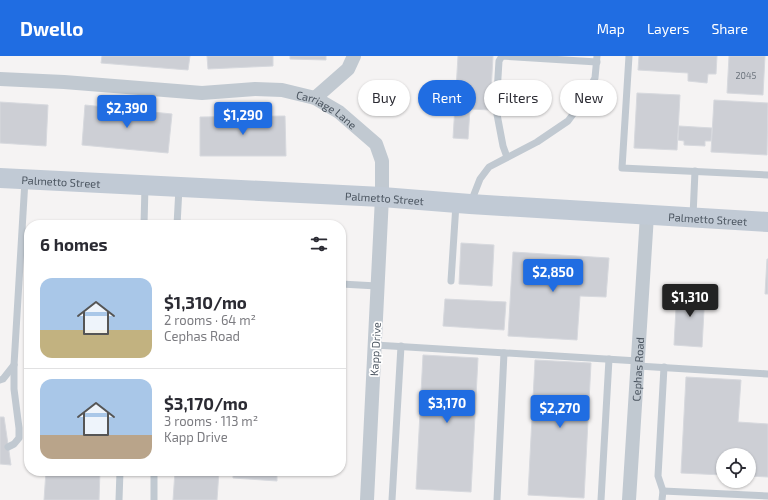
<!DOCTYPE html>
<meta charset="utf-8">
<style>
body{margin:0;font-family:"Exo 2",sans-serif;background:#f7f7f7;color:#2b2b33;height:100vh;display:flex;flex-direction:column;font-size:15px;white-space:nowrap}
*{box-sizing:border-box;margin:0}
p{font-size:13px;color:#7c7c81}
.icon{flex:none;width:22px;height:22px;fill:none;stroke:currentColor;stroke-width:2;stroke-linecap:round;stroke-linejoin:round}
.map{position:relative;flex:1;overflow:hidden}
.drawer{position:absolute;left:24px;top:164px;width:322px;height:256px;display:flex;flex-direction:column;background:#fff;border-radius:16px;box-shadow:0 1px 3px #0004}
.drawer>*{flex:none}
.guide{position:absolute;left:358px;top:24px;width:350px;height:36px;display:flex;gap:8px}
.tools{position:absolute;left:716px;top:392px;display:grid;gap:8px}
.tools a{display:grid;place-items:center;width:40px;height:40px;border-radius:50%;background:#fff;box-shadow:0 1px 3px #0004;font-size:20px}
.price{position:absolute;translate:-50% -34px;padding:0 9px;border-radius:4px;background:#206de2;color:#fff;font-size:13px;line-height:26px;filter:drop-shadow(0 1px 2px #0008)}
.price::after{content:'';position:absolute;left:50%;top:24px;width:12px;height:9px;margin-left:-6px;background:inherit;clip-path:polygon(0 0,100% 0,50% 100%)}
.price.active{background:#222;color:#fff}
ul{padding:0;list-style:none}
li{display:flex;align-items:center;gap:12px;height:100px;padding:0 16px}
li+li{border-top:1px solid #e1e1e2}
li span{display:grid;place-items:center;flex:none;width:112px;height:80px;border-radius:12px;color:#555}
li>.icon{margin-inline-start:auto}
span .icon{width:48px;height:48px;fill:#fffc;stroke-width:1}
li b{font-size:17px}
h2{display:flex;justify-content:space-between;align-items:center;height:48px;padding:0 16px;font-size:17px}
.pill{padding:0 14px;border-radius:18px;background:#fff;box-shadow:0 1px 3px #0004;font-size:14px;line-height:36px}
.pill.active{background:#206de2;color:#fff}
header{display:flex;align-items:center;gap:24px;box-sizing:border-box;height:56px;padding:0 20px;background:#206de2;color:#fff}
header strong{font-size:19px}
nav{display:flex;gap:22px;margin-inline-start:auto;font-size:14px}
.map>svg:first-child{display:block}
.building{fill:#cdcfd5;stroke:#d7d9de}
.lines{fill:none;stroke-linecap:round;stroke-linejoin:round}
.lane{stroke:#c1c9d1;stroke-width:7}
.street{stroke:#c1c9d1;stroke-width:14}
.secondary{stroke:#c1cad5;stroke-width:20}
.labels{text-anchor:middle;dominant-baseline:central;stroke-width:3.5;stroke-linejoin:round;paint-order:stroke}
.number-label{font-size:9px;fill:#6c747d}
.street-label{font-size:11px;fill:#4b5560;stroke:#fff}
</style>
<header>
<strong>Dwello</strong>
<nav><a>Map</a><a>Layers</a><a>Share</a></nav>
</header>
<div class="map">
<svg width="768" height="444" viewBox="0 0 768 444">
<rect width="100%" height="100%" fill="#f5f3f3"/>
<g class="building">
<polygon points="102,0 190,0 188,14 101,7"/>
<polygon points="207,0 273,0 273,10 208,13"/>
<polygon points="290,0 326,0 326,4 290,3"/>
<polygon points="458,0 493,0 490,54 470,53 468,83 453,82"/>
<polygon points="639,0 717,0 716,18 708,18 707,27 688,25 688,17 638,14"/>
<polygon points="729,0 765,0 763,39 727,37"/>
<polygon points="637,37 680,39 677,94 634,92"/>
<polygon points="714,44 768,47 767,99 711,96"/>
<polygon points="0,46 48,49 46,90 0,87"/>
<polygon points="85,49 172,58 168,97 82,89"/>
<polygon points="285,60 286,100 200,100 200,61"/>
<polygon points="679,70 712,72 711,85 705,85 705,90 684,89 684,85 678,84"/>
<polygon points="461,187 494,189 492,230 459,228"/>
<polygon points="513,196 609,202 606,241 580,240 577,284 508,280"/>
<polygon points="767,203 768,203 768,238 765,238"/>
<polygon points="28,210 29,210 29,279 25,278"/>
<polygon points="677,234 705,236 702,291 674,289"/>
<polygon points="445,243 506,246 504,274 443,270"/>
<polygon points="423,299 478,302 471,436 416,433"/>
<polygon points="535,304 591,307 584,442 528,439"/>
<polygon points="686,321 741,324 738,366 768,368 768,421 749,420 749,399 723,399 723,419 681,417"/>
<polygon points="0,361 4,361 11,409 0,408"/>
<polygon points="46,415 100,415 99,444 44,444"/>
<polygon points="175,415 219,415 217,444 173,444"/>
<polygon points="233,415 277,415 277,425 233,422"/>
</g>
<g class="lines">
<g class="lane">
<polyline points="629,0 622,112 768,119"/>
<polyline points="507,101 503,90 496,53 499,5 502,0 597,6"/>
<polyline points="471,146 480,123 489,111 537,86 568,65 582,46 595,22 597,0"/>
<polyline points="693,160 695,115"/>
<polyline points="144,169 145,130"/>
<polyline points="177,169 179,132"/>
<polyline points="451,225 456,148"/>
<polyline points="341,228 377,230"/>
<polyline points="375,289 638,305"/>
<polyline points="638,310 768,318"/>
<polyline points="0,324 3,323 14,309"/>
<polyline points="8,391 14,388 19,382 19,372 14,333 14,309 25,124"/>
<polyline points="663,435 658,420 664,311"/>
<polyline points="119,444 120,415"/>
<polyline points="154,444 154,415"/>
<polyline points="392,444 401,290"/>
<polyline points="497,444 504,297"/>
<polyline points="601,444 609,303"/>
<polyline points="662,444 663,435 768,440"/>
</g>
<g class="street">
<path id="s1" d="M 0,23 L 64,26 L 202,37 L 255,33 L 282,34 L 315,42 L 339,56 L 376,88 L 382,105 L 382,141 L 367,444"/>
<polyline points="315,42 348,13 354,0"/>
<path id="s2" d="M 629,444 L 647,159"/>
</g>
<path class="secondary" id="s3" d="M 0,122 L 382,141 L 470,148 L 768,166"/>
</g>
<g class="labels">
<g class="number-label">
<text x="746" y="19">2045</text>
</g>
<g class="street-label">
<text stroke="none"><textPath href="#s1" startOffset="332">Carriage Lane</textPath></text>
<text stroke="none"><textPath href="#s3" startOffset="61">Palmetto Street</textPath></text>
<text stroke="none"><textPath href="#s3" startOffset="385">Palmetto Street</textPath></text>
<text stroke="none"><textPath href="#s3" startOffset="709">Palmetto Street</textPath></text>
<text transform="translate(375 293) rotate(-87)">Kapp Drive</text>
<text stroke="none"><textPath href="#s2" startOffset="131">Cephas Road</textPath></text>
</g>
</g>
</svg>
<div class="tools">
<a><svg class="icon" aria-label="locate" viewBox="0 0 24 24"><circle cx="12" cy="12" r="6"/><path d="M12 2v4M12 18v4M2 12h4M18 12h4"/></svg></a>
</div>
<b class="price" style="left:127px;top:73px">$2,390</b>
<b class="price" style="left:243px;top:80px">$1,290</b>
<b class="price" style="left:553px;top:237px">$2,850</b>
<b class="price active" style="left:690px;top:262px">$1,310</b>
<b class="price" style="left:447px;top:368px">$3,170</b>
<b class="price" style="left:560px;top:373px">$2,270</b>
<div class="guide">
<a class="pill">Buy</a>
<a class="pill active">Rent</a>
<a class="pill">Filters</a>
<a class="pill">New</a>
</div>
<section class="drawer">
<h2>6 homes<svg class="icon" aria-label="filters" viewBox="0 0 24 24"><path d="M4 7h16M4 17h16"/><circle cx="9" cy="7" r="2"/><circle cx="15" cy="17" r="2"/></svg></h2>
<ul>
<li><span style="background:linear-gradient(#a9c7e8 65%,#c2b280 0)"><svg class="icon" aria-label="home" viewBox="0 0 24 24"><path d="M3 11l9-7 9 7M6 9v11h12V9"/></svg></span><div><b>$1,310/mo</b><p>2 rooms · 64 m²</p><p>Cephas Road</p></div></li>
<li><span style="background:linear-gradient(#a9c7e8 70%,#b9a48a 0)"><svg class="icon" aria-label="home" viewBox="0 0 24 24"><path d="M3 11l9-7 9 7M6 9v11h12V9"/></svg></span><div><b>$3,170/mo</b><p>3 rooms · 113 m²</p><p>Kapp Drive</p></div></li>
</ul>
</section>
</div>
